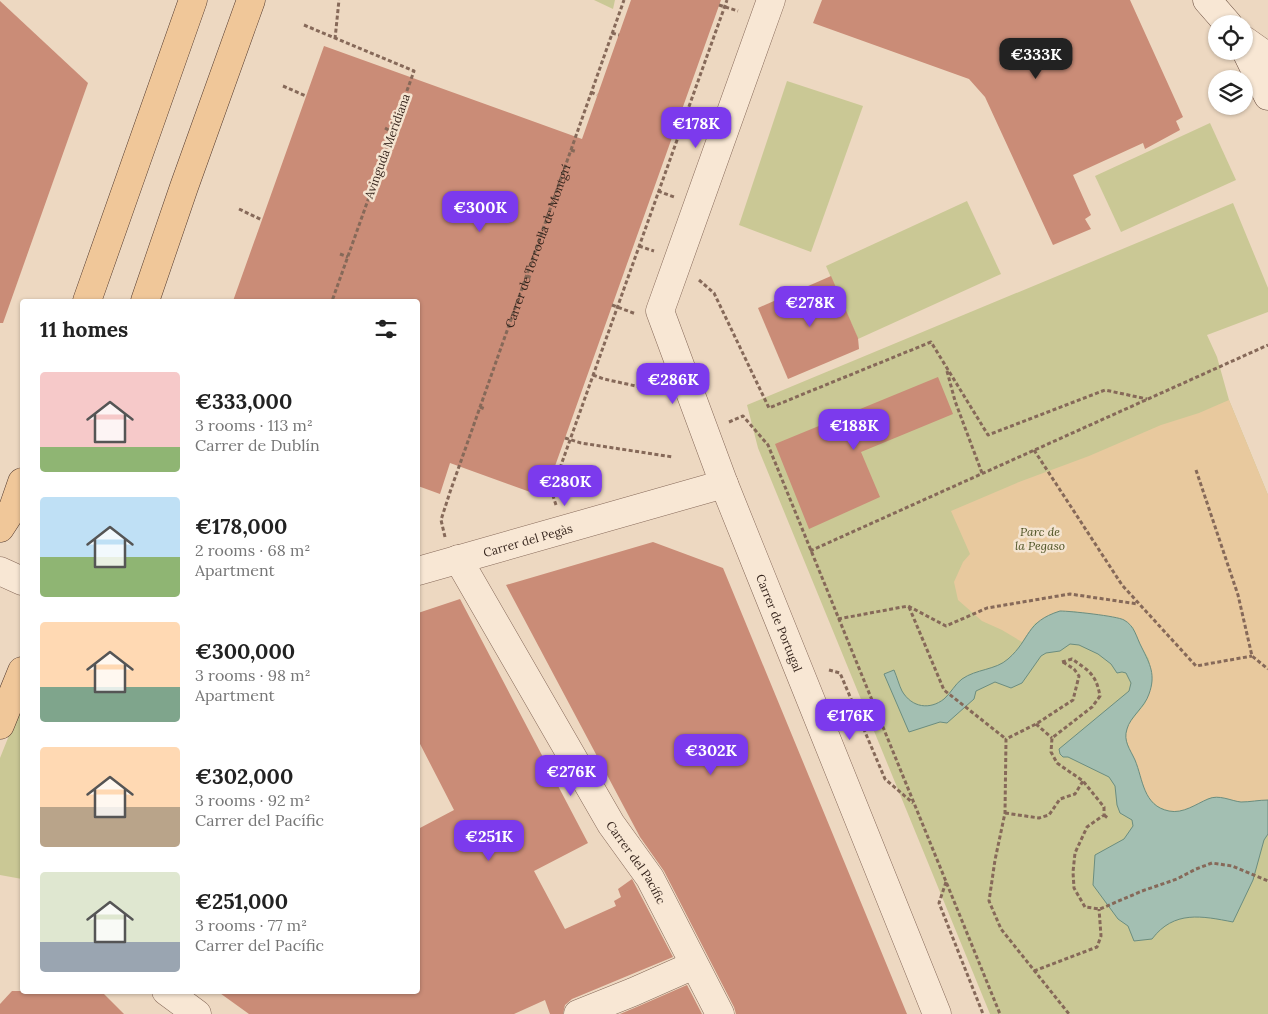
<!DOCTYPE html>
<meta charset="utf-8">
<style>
body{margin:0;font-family:Lora,serif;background:#f2f2f2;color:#222;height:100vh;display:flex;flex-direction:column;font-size:19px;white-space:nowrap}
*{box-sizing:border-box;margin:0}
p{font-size:16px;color:#767676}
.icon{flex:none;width:28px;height:28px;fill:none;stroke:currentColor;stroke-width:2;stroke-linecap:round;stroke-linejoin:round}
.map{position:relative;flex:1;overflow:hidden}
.panel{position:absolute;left:20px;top:299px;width:400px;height:695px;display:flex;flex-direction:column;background:#fff;border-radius:5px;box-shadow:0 1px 4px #0004}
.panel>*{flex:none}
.fabs{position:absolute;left:1208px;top:15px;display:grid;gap:10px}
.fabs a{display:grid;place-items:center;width:45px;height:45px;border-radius:50%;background:#fff;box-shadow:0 1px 4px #0004;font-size:25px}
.price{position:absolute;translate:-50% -42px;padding:0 11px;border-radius:10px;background:#7c3aed;color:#fff;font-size:16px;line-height:32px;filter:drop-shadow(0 1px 2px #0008)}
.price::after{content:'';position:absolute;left:50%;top:30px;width:15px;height:11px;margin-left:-8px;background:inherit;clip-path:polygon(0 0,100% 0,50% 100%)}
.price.selected{background:#222;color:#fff}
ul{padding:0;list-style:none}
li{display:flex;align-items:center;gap:15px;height:125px;padding:0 20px}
li span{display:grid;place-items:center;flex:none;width:140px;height:100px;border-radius:5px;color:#555}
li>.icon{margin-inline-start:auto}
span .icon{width:60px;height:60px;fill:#fffc;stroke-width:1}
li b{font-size:21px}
h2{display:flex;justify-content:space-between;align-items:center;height:60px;padding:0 20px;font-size:21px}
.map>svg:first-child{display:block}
.green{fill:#cac895}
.sand{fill:#e8c99e}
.water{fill:#a3bfb2;stroke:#6b8d7f}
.building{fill:#ca8c77}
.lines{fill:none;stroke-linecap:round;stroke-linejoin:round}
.street-casing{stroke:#866959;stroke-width:29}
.secondary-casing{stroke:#674b3c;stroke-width:29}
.primary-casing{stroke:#53392d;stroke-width:29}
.path{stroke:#866959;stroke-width:3;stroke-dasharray:4 2.5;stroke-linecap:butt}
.street{stroke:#f8e7d4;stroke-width:28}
.secondary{stroke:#f8e7d4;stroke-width:28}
.primary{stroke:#f0c799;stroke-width:28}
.labels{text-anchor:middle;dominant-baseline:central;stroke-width:5;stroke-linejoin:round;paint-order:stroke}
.street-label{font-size:12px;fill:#36251d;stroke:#f4e4d0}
.park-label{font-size:12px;font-style:italic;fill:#4d5224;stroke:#f4e4d0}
</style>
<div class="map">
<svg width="1268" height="1014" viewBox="0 0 1268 1014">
<rect width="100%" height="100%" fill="#edd8c1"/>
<g class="green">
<polygon points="594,0 615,0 613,9"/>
<polygon points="787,81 863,106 811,252 739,225"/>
<polygon points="1210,123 1236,180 1121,232 1095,176"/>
<polygon points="967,201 1001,274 858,339 826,266"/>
<polygon points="1233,203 1268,288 1268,312 1207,335 1217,357 1229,400 1268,495 1268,1014 990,1014 758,448 747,405"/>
<polygon points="22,703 22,879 0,875 0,758"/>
</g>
<polygon class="sand" points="1229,400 1268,495 1268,800 1240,802 1215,797 1209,798 1196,806 1181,811 1169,811 1157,806 1146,795 1135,761 1125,738 1127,726 1145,704 1152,684 1149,659 1142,648 1133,627 1074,611 1035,623 1022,642 1002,630 982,621 958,600 954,582 963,562 970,554 951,511 1019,482 1089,456 1161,425 1199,413"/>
<path class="water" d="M 1060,611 C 1070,611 1117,616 1124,620 C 1135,626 1136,637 1142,648 C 1150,664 1156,675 1149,694 C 1145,707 1130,717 1127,729 C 1123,741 1130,749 1135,760 C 1143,779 1143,806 1169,811 C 1183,814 1196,804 1208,799 C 1219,794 1231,801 1241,802 C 1250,802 1259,800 1268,800 L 1268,834 L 1264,840 L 1253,880 L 1233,922 C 1202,916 1174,910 1152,939 L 1134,941 L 1128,926 L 1118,919 L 1093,885 L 1095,855 L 1124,839 L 1133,826 L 1132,820 L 1120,813 L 1117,805 L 1115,786 L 1109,777 L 1068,757 L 1063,757 L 1060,754 L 1059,749 L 1129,691 L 1131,683 L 1126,673 L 1122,672 L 1117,673 L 1111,664 L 1098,654 L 1079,645 L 1070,644 L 1060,651 L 1046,653 L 1041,656 L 1022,683 L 1011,688 L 995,682 L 976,691 L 974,699 L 947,723 L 940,722 L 909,732 L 884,674 L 894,670 C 897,677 899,685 902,691 C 912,708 930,710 944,699 C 951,693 955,684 962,679 C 976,669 996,670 1008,659 C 1031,639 1025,622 1060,611 Z"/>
<g class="building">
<polygon points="631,0 721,0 544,497 450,463 440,494 418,486 418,301 233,301 324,46 582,139"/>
<polygon points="822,0 1130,0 1183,117 1176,121 1180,130 1145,149 1143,143 1073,175 1091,215 1085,219 1091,229 1053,245 985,97 969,79 813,23"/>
<polygon points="0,1 88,83 3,323 0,323"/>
<polygon points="831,276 858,338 859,349 788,379 758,308"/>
<polygon points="938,377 953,414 861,452 880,497 809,529 775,444"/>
<polygon points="653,542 723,568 907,1014 736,1014 734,1007 664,871 640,837 506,585"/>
<polygon points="460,599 588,843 534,871 565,929 616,906 614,901 621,897 618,889 632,879 673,957 572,999 565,1005 563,1014 550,1014 545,1000 514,1014 249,1014 217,991 418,991 418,829 454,810 418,740 418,613"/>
<polygon points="687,985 702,1014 620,1014 639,1006"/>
<polygon points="12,991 101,991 124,1014 0,1014 0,1004"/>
</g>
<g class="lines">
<defs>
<g id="street">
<path id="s2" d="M 771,0 L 660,311 L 724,484 L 937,1014"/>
<polyline points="1244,40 1268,57"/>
<path id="s3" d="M 458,559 L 611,824 L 650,878 L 720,1014"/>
<polyline points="0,571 22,581"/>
<path id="s4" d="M 418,571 L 724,484"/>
<polyline points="166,991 197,1014"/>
<polyline points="578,1014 633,992 694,965"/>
</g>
<g id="secondary">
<polyline points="1207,0 1228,24"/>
<polyline points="1244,47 1268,96"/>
</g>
<g id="primary">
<polyline points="87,301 193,0"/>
<polyline points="145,301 184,187 251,0"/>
<polyline points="0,528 13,508 22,482"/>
<polyline points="0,725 22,671"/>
</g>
</defs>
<use href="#street" class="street-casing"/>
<use href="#secondary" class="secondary-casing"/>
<use href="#primary" class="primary-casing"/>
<g class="path">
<polyline points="719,5 738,11"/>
<polyline points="304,25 414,71 332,301"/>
<polyline points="612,33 619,35"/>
<polyline points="335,39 339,0"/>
<polyline points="283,86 306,96"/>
<polyline points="591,92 597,95"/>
<polyline points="677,123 696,131"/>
<polyline points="385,128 392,132"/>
<polyline points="571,150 577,152"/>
<polyline points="658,191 674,197"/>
<polyline points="239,209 262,220"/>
<polyline points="639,246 654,251"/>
<polyline points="340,254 348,257"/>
<polyline points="527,276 532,278"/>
<polyline points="699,280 714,293 769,408 931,342 988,435 1105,390 1147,399"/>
<polyline points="612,305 636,314"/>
<polyline points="947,371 955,401 982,473"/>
<polyline points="593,375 604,379 663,392"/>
<polyline points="480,407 485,409"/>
<polyline points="729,422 743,416 768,445 1000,1014"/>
<polyline points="565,438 581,443 673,457"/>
<polyline points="1034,450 1122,585 1196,666 1252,656"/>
<polyline points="1196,470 1238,595 1252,656 1268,669"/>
<polyline points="556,505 552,493 555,482 727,0"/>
<path id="s1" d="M 445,537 L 441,520 L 450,492 L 624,0"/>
<polyline points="810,551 1268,345"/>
<polyline points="909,607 944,690 1006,739"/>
<polyline points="838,619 908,606 946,626 987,608 1070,594 1138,604"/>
<path d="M 1062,662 L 1072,659 C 1089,671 1096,674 1100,696 L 1092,707 L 1052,738 L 1051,752 L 1057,763 L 1083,781 L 1104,807 L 1104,815 L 1087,827 L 1075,853 L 1073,872 L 1074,888 L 1085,907 L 1100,909 L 1142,891 L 1177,879 L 1196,869 L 1212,863 L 1232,866 L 1268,881"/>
<polyline points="1063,662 1074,669 1079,676 1073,700 1036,724 1006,739 1005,813 995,860 989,901 1001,929 1069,1014"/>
<polyline points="829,670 840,673 885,779 913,803"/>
<polyline points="1036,724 1052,738"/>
<polyline points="1005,813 1039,818 1049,815 1060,799 1075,794 1083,781"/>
<polyline points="1104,815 1109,819"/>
<polyline points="946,882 939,903 983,1014"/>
<polyline points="1034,971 1097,947 1101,936 1099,909"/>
</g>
<use href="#street" class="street"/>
<use href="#secondary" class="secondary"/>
<use href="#primary" class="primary"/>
</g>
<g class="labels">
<g class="street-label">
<text transform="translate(387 146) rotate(-70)">Avinguda Meridiana</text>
<text stroke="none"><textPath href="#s1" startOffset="308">Carrer de Torroella de Montgrí</textPath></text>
<text stroke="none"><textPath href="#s4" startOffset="114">Carrer del Pegàs</textPath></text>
<text stroke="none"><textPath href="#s2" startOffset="664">Carrer de Portugal</textPath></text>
<text stroke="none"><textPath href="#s3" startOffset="352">Carrer del Pacífic</textPath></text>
</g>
<g class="park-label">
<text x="1040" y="531">Parc de<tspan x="1040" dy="14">la Pegaso</tspan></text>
</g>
</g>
</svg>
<div class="fabs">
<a><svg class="icon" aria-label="locate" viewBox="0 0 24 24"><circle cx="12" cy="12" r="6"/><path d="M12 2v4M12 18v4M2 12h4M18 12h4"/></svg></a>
<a><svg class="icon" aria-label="layers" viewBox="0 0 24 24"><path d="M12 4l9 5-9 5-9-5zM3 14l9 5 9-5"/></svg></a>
</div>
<b class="price selected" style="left:1036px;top:80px">€333K</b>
<b class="price" style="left:696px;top:149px">€178K</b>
<b class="price" style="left:480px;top:233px">€300K</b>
<b class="price" style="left:810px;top:328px">€278K</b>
<b class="price" style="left:673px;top:405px">€286K</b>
<b class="price" style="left:854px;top:451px">€188K</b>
<b class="price" style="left:565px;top:507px">€280K</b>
<b class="price" style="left:850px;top:741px">€176K</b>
<b class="price" style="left:711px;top:776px">€302K</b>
<b class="price" style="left:571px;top:797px">€276K</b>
<b class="price" style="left:489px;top:862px">€251K</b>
<section class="panel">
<h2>11 homes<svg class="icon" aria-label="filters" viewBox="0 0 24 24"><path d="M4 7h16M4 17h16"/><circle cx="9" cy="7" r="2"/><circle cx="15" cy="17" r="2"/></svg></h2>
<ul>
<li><span style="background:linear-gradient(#f6c9c9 75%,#8fb573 0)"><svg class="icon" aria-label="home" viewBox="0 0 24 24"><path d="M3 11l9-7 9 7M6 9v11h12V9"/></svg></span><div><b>€333,000</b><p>3 rooms · 113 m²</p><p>Carrer de Dublín</p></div></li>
<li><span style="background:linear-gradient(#bfe0f5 60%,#8fb573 0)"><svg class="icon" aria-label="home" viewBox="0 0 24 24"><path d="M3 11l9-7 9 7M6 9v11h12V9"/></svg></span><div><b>€178,000</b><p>2 rooms · 68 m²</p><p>Apartment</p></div></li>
<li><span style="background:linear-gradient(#ffd9b3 65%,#7fa58c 0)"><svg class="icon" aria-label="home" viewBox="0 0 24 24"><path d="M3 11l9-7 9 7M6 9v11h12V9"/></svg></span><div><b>€300,000</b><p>3 rooms · 98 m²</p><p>Apartment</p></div></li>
<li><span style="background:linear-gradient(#ffd9b3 60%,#b9a48a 0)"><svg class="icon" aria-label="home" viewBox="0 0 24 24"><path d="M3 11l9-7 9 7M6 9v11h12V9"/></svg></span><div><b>€302,000</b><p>3 rooms · 92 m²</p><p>Carrer del Pacífic</p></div></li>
<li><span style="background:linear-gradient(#dfe7d0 70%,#9aa5b1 0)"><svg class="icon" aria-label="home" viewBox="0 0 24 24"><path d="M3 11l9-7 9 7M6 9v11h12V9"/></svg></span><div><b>€251,000</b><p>3 rooms · 77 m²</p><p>Carrer del Pacífic</p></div></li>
</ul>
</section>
</div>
